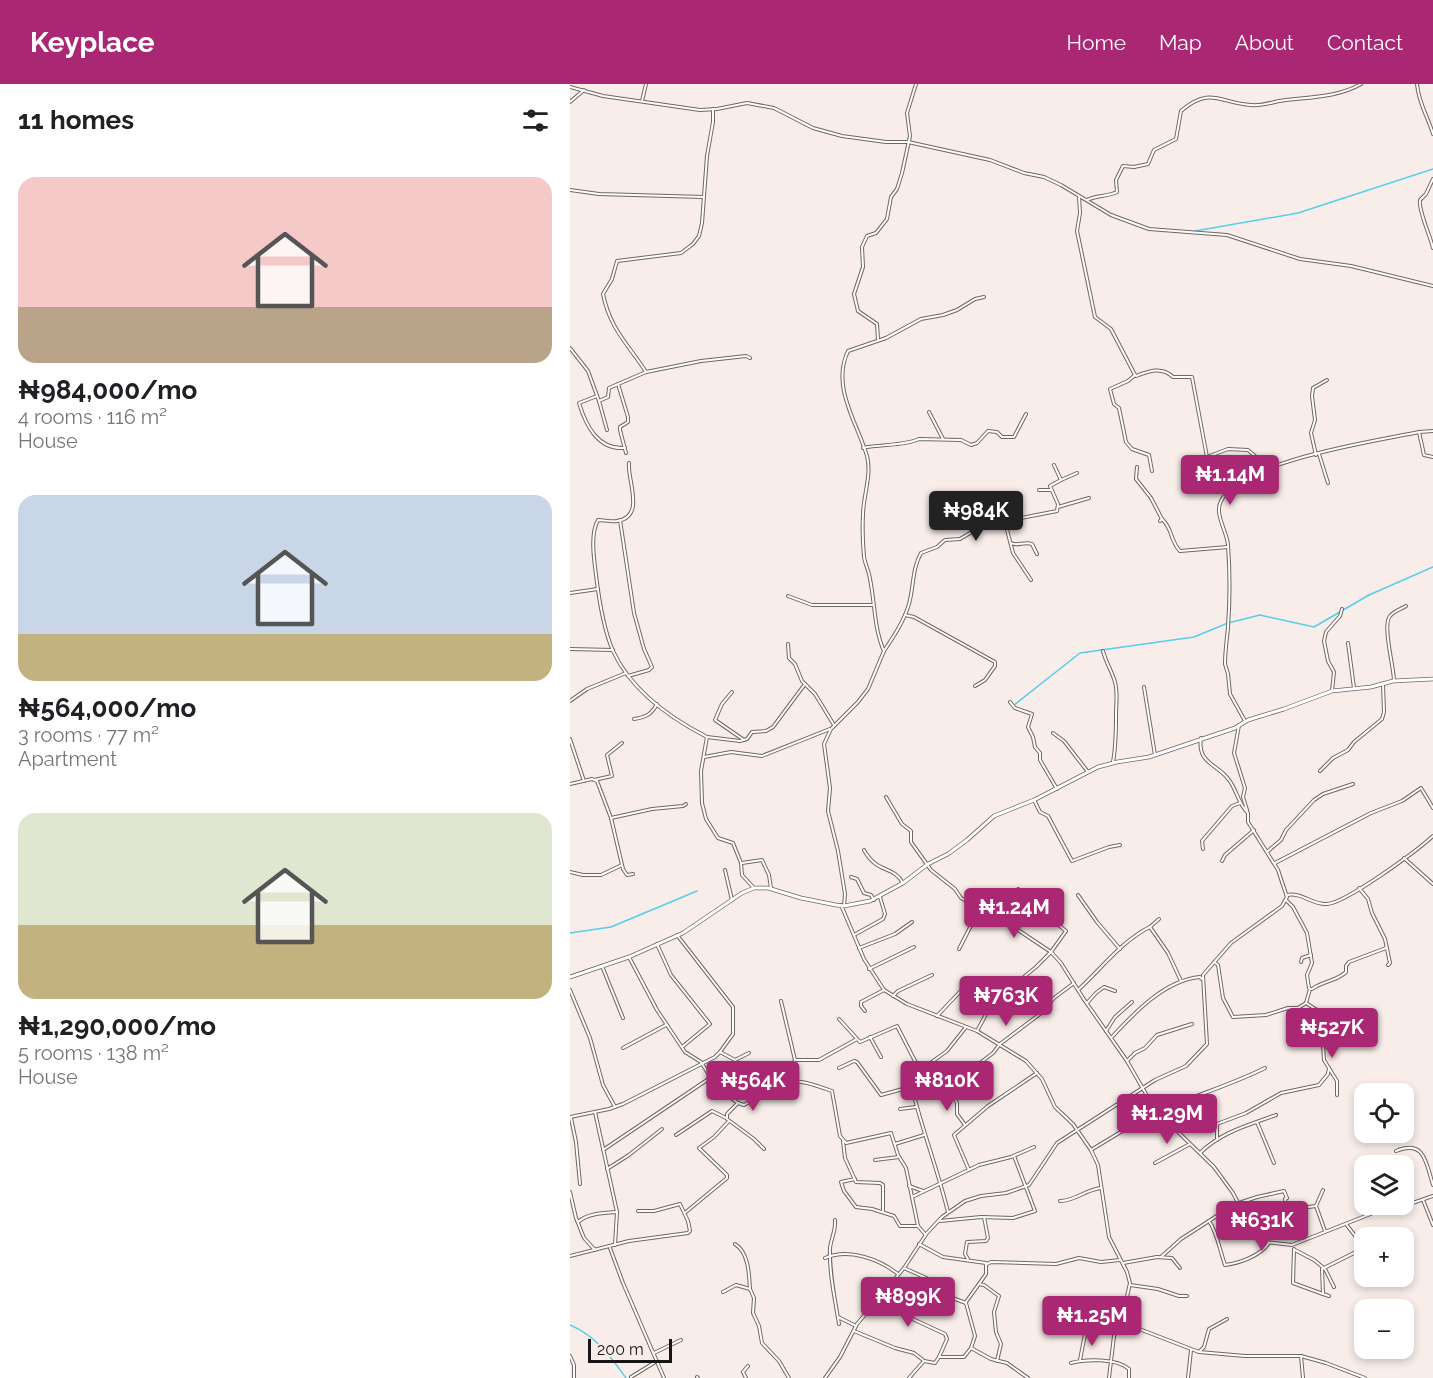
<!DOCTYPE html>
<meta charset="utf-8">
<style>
body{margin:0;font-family:Raleway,sans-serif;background:#f2f2f2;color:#202124;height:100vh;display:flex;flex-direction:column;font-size:22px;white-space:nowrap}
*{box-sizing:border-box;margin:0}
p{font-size:20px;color:#757577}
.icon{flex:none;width:33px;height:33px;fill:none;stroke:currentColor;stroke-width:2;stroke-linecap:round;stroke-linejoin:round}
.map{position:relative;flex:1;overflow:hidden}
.side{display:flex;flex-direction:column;background:#fff;width:570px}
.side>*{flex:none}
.fabs{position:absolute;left:784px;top:999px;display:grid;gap:12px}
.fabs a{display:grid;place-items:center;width:60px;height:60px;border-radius:12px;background:#fff;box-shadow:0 3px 9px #0003;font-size:30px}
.scale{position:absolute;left:18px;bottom:15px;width:84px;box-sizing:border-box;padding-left:6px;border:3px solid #191514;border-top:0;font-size:16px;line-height:21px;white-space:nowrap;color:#191514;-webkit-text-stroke:4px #f8ede9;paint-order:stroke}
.price{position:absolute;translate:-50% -51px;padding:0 14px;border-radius:6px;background:#aa2873;color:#fff;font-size:20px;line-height:39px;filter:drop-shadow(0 2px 3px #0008)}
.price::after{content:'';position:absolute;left:50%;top:36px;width:18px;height:14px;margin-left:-9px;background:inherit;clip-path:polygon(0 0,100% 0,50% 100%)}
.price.current{background:#222;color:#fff}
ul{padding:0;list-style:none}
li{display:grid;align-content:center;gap:12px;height:318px;padding:0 18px}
li span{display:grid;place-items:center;height:186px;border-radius:18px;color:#555}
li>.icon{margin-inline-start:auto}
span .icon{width:108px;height:108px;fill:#fffc;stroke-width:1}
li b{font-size:26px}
h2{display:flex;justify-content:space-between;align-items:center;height:72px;padding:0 18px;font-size:26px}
header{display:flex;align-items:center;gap:36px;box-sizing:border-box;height:84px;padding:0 30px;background:#aa2873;color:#fff}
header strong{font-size:28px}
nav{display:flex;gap:33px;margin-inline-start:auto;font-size:21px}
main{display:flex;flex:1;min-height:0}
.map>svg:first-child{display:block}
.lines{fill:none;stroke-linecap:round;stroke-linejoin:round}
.stream{stroke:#55ceeb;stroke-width:1.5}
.minor-casing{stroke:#706663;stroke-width:4}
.tertiary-casing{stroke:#706663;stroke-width:4.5}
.minor{stroke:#fff;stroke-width:2}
.tertiary{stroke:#fff;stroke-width:3}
</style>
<header>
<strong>Keyplace</strong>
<nav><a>Home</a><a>Map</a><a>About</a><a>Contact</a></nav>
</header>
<main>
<section class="side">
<h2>11 homes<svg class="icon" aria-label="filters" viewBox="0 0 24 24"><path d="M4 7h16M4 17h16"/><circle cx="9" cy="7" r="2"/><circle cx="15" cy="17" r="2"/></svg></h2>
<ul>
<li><span style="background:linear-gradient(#f6c9c9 70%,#b9a48a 0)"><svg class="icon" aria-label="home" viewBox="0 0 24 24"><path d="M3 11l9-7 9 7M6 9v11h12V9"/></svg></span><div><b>₦984,000/mo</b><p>4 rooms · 116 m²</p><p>House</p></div></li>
<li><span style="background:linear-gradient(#c9d6e8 75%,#c2b280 0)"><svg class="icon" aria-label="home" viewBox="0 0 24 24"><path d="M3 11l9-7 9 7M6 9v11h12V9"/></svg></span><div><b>₦564,000/mo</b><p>3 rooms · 77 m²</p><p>Apartment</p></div></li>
<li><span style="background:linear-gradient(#dfe7d0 60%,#c2b280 0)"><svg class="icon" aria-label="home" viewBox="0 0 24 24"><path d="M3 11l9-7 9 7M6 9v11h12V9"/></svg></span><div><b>₦1,290,000/mo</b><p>5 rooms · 138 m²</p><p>House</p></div></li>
</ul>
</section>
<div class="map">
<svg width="863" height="1294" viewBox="0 0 863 1294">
<rect width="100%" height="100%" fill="#f8ede9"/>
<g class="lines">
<g class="stream">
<polyline points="625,147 728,129 863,85"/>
<polyline points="444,621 510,569 624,553 658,539 690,531 744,543 799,511 863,483"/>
<polyline points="0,849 41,843 127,807"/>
<path d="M 0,1241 C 26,1252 40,1272 56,1294"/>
</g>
<defs>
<g id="minor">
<path d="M 847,0 C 849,21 857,30 863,50"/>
<polyline points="0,3 33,12 130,26 147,25 177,19 204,24 243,44 272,52 316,58 338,58 420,76 454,89 474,93 491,101 541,131 579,145 657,151 730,175 781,182 863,202"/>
<polyline points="72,17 76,0"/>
<polyline points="0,18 14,6"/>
<path d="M 143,25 L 143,38 L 137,72 L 132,139 L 129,152 L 123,160 L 111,169 L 47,177 L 42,195 L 33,210 C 40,245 58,260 76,288 L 131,277 L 176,272 L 180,274"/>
<path d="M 863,95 L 856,110 L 850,116 C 848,126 860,151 863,164"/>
<polyline points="0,106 29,110 134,113"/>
<polyline points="509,112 510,129 507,147 525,233 541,245 565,291"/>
<path d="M 517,116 C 527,111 537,113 547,108 L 546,96 L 553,82 L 564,83 L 578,80 L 584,66 L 606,55 L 611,27 C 640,2 650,19 681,21 C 691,22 700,19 709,17 C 736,13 767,14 791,0"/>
<polyline points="308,255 307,240 288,227 284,210 293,183 292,163 297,152 306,149 317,135 321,113 327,105 332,89 340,52 337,29 346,0"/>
<polyline points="0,264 18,287 29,317 38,313 39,304 76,288"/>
<polyline points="48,300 58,333 58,338 50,343 50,346 56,369"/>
<path d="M 27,312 L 9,319 C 16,342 28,366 55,364"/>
<polyline points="29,317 37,346"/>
<polyline points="359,328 373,355"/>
<polyline points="849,348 854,371 863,373"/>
<path d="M 293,364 C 311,360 334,362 349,355 L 391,356 L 401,361 L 407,359 L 418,347 L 427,348 L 432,353 L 444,353 L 456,330"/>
<polyline points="749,370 758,399"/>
<polyline points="746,371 741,349 745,336 742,312 743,304 757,296"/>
<path d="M 59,379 C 57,396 76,433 47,437 C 41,438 34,436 28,436 C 20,450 24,475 26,491 C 29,516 33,544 43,567 C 61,606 100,634 137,653 L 131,687 L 132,719 L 136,735 L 148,754 L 163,759 L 171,779 L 172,791 L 184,804"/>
<polyline points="567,383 566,395 581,414 592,435"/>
<path d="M 582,387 L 579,371 L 562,365 L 556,358 L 549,324 L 544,320 L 540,305 L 558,297 L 565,291 L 566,292 C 579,287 592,282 603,293 L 622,293 L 637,373 L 658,365 L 678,366 L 698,383"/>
<polyline points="491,396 507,389"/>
<polyline points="469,406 481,406"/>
<polyline points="488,423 519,414"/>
<polyline points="50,436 64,529 74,565 82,583 79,586 58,592"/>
<path d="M 590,437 L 592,435 C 603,445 600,457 610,467 L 658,463"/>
<polyline points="435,438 443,469 461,496"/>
<path d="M 441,459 C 447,463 454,457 462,460 L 467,470"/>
<polyline points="0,509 28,505"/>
<polyline points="218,512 242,521 303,521"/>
<polyline points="335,531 344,533 425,578 425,582 415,596 405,602"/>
<polyline points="778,559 784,604"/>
<polyline points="218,560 219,574 225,580 232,597 245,610 264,641"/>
<polyline points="0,565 43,566"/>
<path d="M 314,567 C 324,552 334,537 339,520 C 344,502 342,485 351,469 L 367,463 L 375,456 L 390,455 L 407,445 L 425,439 L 487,427 L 488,420 L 480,402 L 491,396 L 484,381"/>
<path d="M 533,567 C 536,579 542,587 545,598 C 548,609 546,619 546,631 C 546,647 546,662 543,678"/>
<path d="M 824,597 C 824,583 812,541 820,532 C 824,527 831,525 836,522"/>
<polyline points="574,603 585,671"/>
<polyline points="762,607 764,588 758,577 754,557 756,548 770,532 772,525"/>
<polyline points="162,608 152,620 145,636 174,656"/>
<polyline points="0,617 17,605 56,589"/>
<polyline points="440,618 445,624 462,630 458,643 463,653 465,663 470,669 470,676 487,705"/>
<path d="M 64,635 C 76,633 81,631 87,620"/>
<path d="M 675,637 L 660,610 L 658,590 L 655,580 C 655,567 657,555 658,543 C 660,516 660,488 658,461 C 657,447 644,430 651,417 C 670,377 806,357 849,348 L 863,347"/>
<polyline points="669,641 664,669 675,704 673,713 677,726"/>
<polyline points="483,649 494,657 518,688"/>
<polyline points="137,653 170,657 177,655 182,648 196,647 203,643 235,600"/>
<polyline points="0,655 14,697"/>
<polyline points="134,673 161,668 192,672 260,645"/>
<polyline points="750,687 763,674 778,666 784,658 812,635 814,628 813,600"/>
<polyline points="24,696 42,692 37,671 52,659"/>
<polyline points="0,700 22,695 27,697 41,734 53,785 57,791 63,790"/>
<polyline points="316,713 332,740 341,747 341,758 361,786 385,805 391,814 448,846 481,868 491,879 513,914 557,977 576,1010 606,1046 644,1083 663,1109 679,1140 695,1158 722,1161 803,1129 834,1122 863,1112"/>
<polyline points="464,716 470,728 478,732 502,777 539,763 550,761"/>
<polyline points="41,734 82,725 113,722 116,720"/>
<polyline points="633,765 632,757 662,722 670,719"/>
<path d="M 294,766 C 307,790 323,781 333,799"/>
<polyline points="698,767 711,756 716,746 744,716 753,710 783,700"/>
<polyline points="834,774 863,800"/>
<polyline points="652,777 655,771 684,746"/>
<polyline points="172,779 192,776 199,791 201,804"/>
<polyline points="705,779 801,729 832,717 851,704 863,724"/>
<polyline points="155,786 162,816"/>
<polyline points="0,788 13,791 31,791 52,781"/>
<polyline points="281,793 287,795 294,809 301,811 304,816"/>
<polyline points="789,804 798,815 802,829 815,855 820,879 818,881"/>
<polyline points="508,811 527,838 550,865"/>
<path d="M 717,811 C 732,808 742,821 757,820 C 776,819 848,766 863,752"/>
<polyline points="716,816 723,823 737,849 742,879 737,891 739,904"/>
<polyline points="271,821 294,875 314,906 337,920 407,947 456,977 472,995 485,1023 503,1040 521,1066 528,1081 539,1153 557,1188 560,1199 552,1236 544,1252 539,1294"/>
<path d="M 274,822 L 275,810 L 268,767 L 258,727 L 260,704 L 254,660 L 261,645 L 288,618 L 298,605 L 314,567 C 304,545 305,519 300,495 C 299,487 295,480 294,473 C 293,460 292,445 293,431 C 293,412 302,391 297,372 C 287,338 261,303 278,267 L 316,254 L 351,235 L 373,231 L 387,226 L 405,215 L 414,213"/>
<polyline points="429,834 448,805 461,813 442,842"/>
<polyline points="589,835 580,843 598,869 611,897"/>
<polyline points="284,851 313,835 315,830 310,813"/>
<polyline points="87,860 101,891 140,940 112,963"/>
<polyline points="289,864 325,850 342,838"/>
<polyline points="389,865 409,826"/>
<polyline points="59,873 87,926 115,968 131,978 147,1004 168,1019 157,1030 157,1035 184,1055 194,1065"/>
<polyline points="644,878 648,881 653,914 663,933 696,931 718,924 728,924 736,919"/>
<polyline points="731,878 732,874 741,871"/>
<polyline points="32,882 53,934"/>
<polyline points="299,885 344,863"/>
<polyline points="0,906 20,954 33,1001 45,1023"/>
<path d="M 508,906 C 530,886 554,855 580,843"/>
<polyline points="323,912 328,907 362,891"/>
<polyline points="211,917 225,976 222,982 213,984 214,996"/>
<polyline points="517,919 526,909 534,903 545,907"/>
<polyline points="295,927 291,922 291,918 314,906"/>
<polyline points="367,932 402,895"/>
<polyline points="269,935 290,958 327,942 345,977 352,985 377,967 396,943"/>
<path d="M 752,935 L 750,928 L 736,919 L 740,905 L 742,905 C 753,897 767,897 776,888 L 776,882 L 779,878 L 816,864"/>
<polyline points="407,947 420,923 426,916 466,883 481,868 496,847 471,827"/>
<polyline points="536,947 545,933 562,918"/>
<polyline points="300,953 311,973"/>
<polyline points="753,953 753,961 760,965 787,952"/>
<path d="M 541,954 C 564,929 595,896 630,893 L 632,895"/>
<polyline points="753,961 754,976 767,997 767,1011"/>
<polyline points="53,964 96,941"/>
<polyline points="150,968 165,976 179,969"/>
<polyline points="226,976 249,976 287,955"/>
<polyline points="557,977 565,969 575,964 587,951 622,940"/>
<path d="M 269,984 L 284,977 L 287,978 L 311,1011 L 340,1003 L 343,1008 C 353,1048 368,1087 378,1128"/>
<path d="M 168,1019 L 174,1021 L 179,1018 L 186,1001 C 208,990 241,999 262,1007 L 270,1052 L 276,1059 L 321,1049 L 328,1071 L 336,1084 L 348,1142 L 355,1150"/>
<polyline points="330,1025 346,1023"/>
<path d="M 591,1027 C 625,1011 661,1001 695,984"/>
<polyline points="25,1028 47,1128 45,1161"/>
<polyline points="0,1033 39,1025 53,1020 145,973 150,968 163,950 163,923 107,851"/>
<polyline points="1,1034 6,1058 10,1100"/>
<polyline points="687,1038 704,1079"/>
<polyline points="395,1041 387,1030 387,1019 379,1003 423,969 430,960 470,930 484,914 504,899"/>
<polyline points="106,1051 142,1027 156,1034"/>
<polyline points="647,1056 647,1040 676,1029 711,1009 749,1001 758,990 759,984"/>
<polyline points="273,1057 275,1074 286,1098 310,1099 313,1101 313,1128"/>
<polyline points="325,1060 354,1051"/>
<polyline points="33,1066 140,994"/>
<polyline points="521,1066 554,1046 572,1041"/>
<path d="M 826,1067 C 855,1055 856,1079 863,1101"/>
<path d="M 630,1069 C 651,1048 679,1041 706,1031"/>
<polyline points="305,1076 329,1073"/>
<polyline points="585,1079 620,1060"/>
<polyline points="37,1085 59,1071 92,1045"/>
<polyline points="399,1086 384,1051 418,1022 467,989"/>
<polyline points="285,1095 271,1098 274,1107 286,1123 302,1125 324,1132 330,1142 348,1142"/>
<polyline points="339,1102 353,1107"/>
<polyline points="0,1108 6,1134 14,1154 25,1166"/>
<polyline points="342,1113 409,1081 441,1073 464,1063"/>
<polyline points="853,1116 863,1141"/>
<path d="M 490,1117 C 506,1117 514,1106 531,1104"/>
<polyline points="669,1119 687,1113 714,1107 717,1114 715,1115 718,1129"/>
<polyline points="802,1120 803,1129"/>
<path d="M 670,1122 L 651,1129 L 639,1137 C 647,1148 650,1167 655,1181 C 670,1179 690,1172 699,1159"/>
<polyline points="746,1122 755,1147"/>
<polyline points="116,1128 157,1094 157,1091 129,1064 144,1053 159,1037"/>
<path d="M 265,1136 C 266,1148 261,1154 260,1164 C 259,1189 265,1215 269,1240"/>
<polyline points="370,1137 411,1133 443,1134 465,1127 444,1072"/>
<path d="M 8,1138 C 18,1129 34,1129 47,1128"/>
<polyline points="679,1140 731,1124 746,1122 753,1106"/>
<path d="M 165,1160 C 179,1169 179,1190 180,1205"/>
<polyline points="349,1160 373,1173 416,1179 416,1190 409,1200"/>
<polyline points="40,1164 53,1199 94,1294"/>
<polyline points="724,1165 723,1199 753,1210"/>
<polyline points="725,1166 744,1176 755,1185 764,1203"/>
<polyline points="0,1172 59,1157 118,1149 120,1147 118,1137 110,1120 84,1127 68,1127"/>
<polyline points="591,1173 611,1155 639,1137"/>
<path d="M 255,1174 C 279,1164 309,1175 328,1190"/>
<polyline points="398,1175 395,1170 397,1158 416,1157 418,1154 414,1133"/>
<polyline points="553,1179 587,1173 602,1174 610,1184"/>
<polyline points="417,1180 421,1178 486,1180 509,1174 531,1178 550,1176"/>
<polyline points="334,1184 363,1197 377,1212 396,1219 405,1252 401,1264"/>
<polyline points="560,1201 588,1205 609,1212 617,1212"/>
<polyline points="153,1208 166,1201 180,1205 184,1214 183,1229 189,1242 192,1259 209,1277 219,1294"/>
<polyline points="309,1212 334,1231 375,1250 377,1255 369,1273"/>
<polyline points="759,1212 753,1210 752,1185 784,1169 790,1164 789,1157 776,1140"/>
<polyline points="396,1218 409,1200 414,1201 429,1212 424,1228 426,1248 431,1260 427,1277"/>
<polyline points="268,1233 286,1242"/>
<polyline points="551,1238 629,1268 675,1272 731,1272 756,1279 795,1294"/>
<polyline points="284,1247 325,1264 344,1269 353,1276"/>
<polyline points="629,1268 634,1263 639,1245 657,1235"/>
<polyline points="84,1269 111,1256"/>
<polyline points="0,1272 4,1281 4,1294"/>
<polyline points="731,1272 733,1294"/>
<polyline points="510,1276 516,1245"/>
<path d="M 501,1279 C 515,1275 547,1274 559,1285 L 559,1294"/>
<polyline points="61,1293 87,1277"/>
<polyline points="127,1293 128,1294"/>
<polyline points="176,1294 173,1288 178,1282"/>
<path d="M 255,1294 L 270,1273 L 287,1240 L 334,1184 L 357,1149 L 372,1133 L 395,1117 L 411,1112 L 436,1109 L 459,1101 L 487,1059 L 585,996 L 616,982 L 637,960 L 633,891 L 661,859 L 712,822 L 717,813 L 708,786 L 678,738 L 678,729 C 668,720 667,706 659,696 C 648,680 627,680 631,654"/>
<polyline points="339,1294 354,1277 365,1279 369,1273 394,1273 401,1264 421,1275 437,1279 458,1294"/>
<polyline points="618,1294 621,1266"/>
</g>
<polyline id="tertiary" points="0,893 59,873 113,849 172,809 184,804 198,804 231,814 266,821 274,822 300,817 333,799 358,780 378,770 397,756 424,732 464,716 528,683 547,678 579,673 665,644 678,636 714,625 762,607 801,603 823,597 863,595"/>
</defs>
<use href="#minor" class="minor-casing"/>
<use href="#tertiary" class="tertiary-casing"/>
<use href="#minor" class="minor"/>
<use href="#tertiary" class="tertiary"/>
</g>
</svg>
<div class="fabs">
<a><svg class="icon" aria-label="locate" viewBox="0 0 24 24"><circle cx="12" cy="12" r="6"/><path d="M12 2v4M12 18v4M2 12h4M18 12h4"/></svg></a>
<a><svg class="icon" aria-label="layers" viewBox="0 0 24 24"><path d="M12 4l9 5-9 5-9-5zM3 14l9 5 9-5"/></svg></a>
<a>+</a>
<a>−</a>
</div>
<div class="scale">200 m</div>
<b class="price" style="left:660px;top:422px">₦1.14M</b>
<b class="price current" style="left:406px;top:458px">₦984K</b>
<b class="price" style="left:444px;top:855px">₦1.24M</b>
<b class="price" style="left:436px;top:943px">₦763K</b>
<b class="price" style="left:762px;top:975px">₦527K</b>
<b class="price" style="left:183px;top:1028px">₦564K</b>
<b class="price" style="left:377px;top:1028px">₦810K</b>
<b class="price" style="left:597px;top:1061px">₦1.29M</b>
<b class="price" style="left:692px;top:1168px">₦631K</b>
<b class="price" style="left:338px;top:1244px">₦899K</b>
<b class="price" style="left:522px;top:1263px">₦1.25M</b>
</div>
</main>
